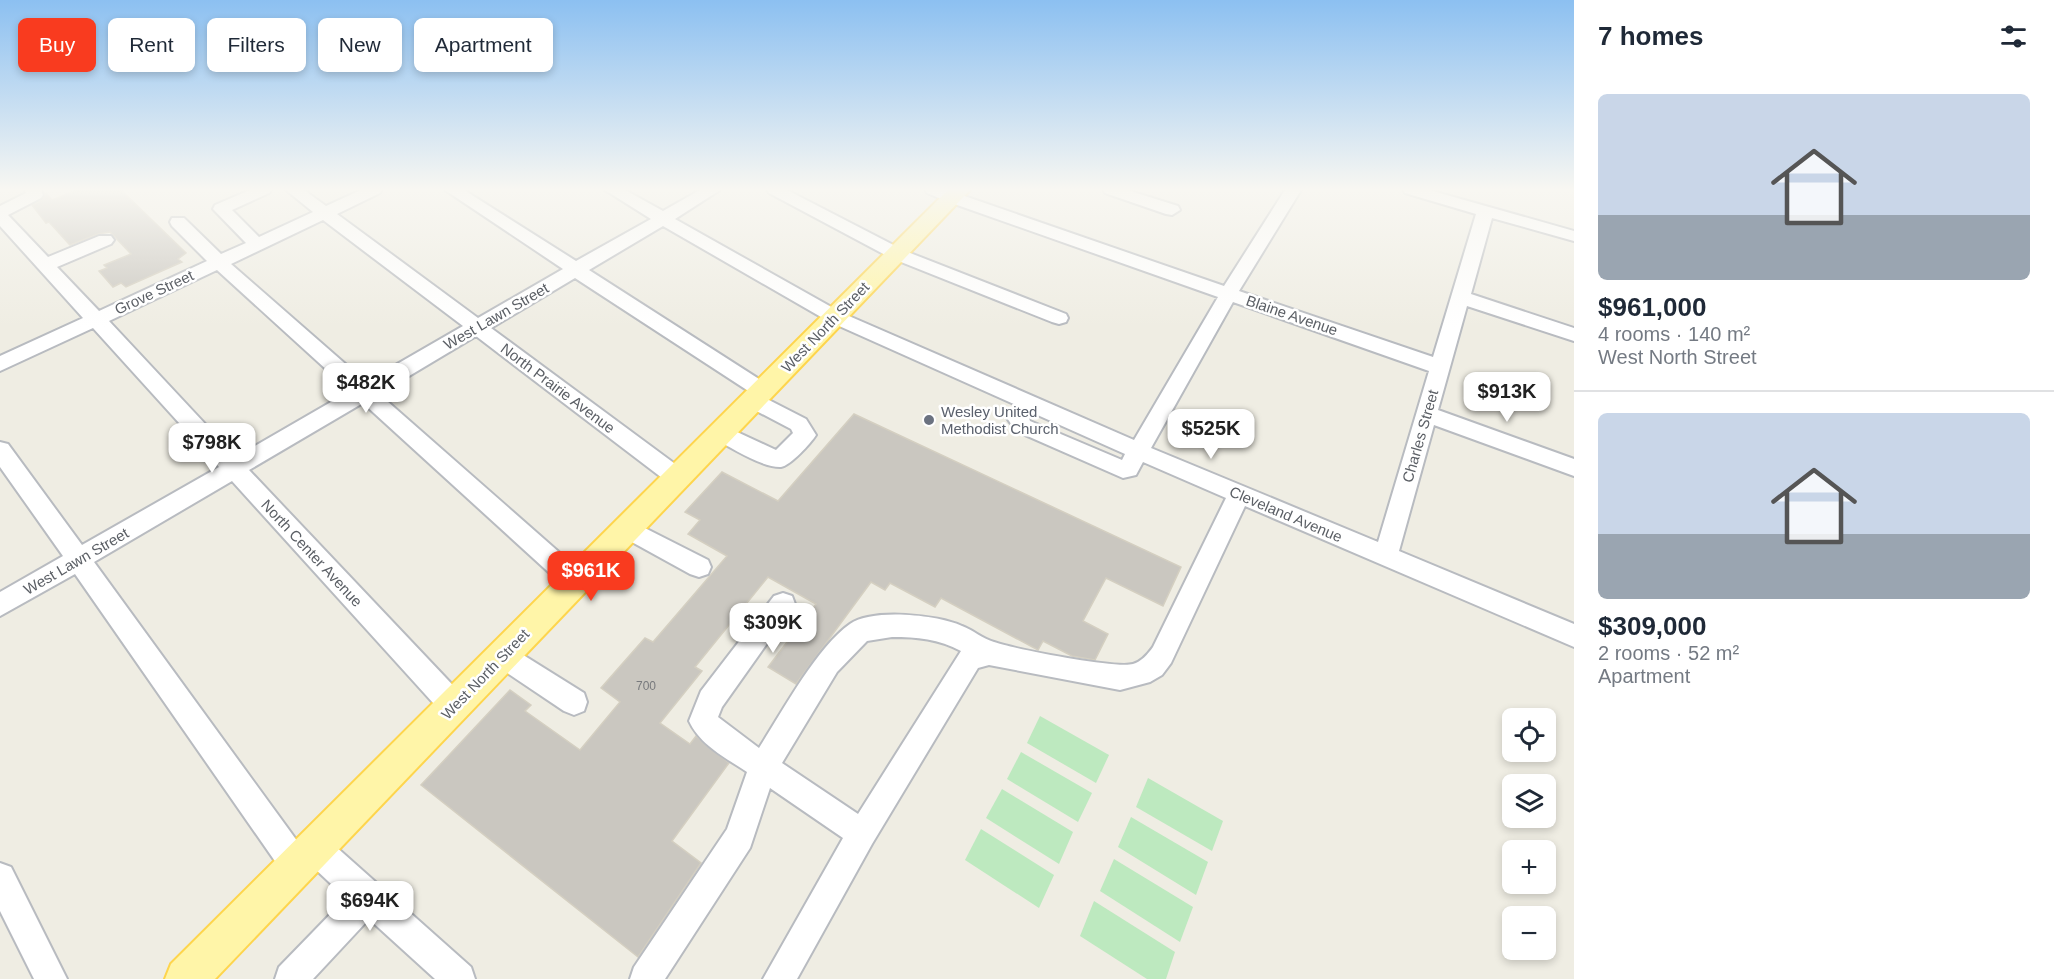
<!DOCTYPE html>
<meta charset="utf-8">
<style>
body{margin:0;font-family:Arial,sans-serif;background:#f2f2f3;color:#1f2937;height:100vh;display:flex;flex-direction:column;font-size:22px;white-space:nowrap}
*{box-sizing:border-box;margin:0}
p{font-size:20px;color:#747a83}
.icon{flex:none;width:33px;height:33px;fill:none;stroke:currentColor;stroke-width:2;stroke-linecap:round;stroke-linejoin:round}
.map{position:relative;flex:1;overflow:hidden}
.side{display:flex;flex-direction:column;background:#fff;width:480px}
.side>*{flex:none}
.hud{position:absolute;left:18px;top:18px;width:570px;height:54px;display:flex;gap:12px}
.buttons{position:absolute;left:1502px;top:708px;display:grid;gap:12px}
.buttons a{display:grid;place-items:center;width:54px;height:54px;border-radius:9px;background:#fff;box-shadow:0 3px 9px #0003;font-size:30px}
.price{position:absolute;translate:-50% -51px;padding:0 14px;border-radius:12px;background:#fff;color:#222;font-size:20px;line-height:39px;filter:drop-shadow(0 2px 3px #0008)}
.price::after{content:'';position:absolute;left:50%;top:36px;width:18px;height:14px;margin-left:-9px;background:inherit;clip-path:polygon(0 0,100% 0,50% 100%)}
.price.current{background:#f93b1f;color:#fff}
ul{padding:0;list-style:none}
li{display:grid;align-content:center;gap:12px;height:318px;padding:0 24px}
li+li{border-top:2px solid #e0e1e3}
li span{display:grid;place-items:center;height:186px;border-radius:9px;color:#555}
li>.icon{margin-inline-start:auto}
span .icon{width:108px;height:108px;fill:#fffc;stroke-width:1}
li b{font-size:26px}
h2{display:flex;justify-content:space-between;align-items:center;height:72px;padding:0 24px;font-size:26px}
.pill{padding:0 21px;border-radius:9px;background:#fff;box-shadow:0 3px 9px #0003;font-size:21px;line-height:54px}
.pill.current{background:#f93b1f;color:#fff}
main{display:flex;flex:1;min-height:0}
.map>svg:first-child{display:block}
.green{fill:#bde9bf}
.building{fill:#cac7c0;stroke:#d4cfc1;stroke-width:1.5}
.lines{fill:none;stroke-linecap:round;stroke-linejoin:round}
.minor-casing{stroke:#b8bbc0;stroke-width:4}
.major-casing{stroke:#fed54d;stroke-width:4}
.minor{fill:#fff;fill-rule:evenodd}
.major{fill:#fff5a8;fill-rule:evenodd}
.worship-dot{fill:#6b7280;stroke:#fff;stroke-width:2}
.labels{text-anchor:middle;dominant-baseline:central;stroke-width:5;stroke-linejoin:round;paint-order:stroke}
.number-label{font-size:12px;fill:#77797c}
.street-label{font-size:15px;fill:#5b5f65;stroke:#fff}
.worship-label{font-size:15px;fill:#5b616d;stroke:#fff;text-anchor:start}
</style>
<main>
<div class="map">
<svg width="1574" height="979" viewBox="0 0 1574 979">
<rect width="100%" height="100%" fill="#efede3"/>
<g class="green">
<polygon points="1040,716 1109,755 1096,783 1027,743"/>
<polygon points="1021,752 1092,793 1078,822 1007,779"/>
<polygon points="1148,778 1223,821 1212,851 1136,807"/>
<polygon points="1002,789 1073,832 1059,864 986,818"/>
<polygon points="1131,817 1208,862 1196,895 1118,847"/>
<polygon points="981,829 1054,875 1039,908 965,860"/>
<polygon points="1114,859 1193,907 1180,942 1100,891"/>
<polygon points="1094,901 1175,952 1166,979 1147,979 1080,936"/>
</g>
<g class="building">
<polygon points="77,190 121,190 186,253 178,259 182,262 126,287 121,283 113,287 99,271 107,268 104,265 131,254 113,235 110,232 98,234 70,245 49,222 46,223 32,205 42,200 46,193 52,200"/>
<polygon points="854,414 1181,567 1163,606 1106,578 1083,621 1108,634 1095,660 1072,656 1043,641 1038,650 941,598 935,607 890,583 885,590 871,582 796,684 768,667 816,604 768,577 695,667 702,671 660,723 690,744 696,736 729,763 672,841 701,863 638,957 421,785 510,690 531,705 525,711 580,750 620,702 601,688 645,638 653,642 727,556 688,534 700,520 685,512 722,472 778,501"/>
</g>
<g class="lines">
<defs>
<g id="minor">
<path d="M 25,190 L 41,190 L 43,195 L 41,198 L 8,215 L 48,257 L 99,236 L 111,236 L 114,240 L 111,244 L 57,267 L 99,311 L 207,261 L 172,226 L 170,222 L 172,218 L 184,218 L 221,254 L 246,243 L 213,209 L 215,205 L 250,190 L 271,190 L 269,193 L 232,210 L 259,237 L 313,212 L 286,190 L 304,190 L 326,206 L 361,190 L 382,190 L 380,193 L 337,214 L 478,318 L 563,269 L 445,190 L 464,190 L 576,261 L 651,219 L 605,190 L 625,190 L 663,211 L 700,190 L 720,190 L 675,219 L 842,313 L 1134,440 L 1218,297 L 946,201 L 927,193 L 925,190 L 947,190 L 1224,286 L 1285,190 L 1301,190 L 1239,291 L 1433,357 L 1476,214 L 1405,193 L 1403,190 L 1429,190 L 1574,231 L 1574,241 L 1492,218 L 1471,294 L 1574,328 L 1574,341 L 1467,306 L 1438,410 L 1574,459 L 1574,476 L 1434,425 L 1399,551 L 1574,624 L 1574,647 L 1245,506 L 1171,663 L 1162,675 L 1150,682 L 1120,690 L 989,665 L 978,668 L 872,844 L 797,979 L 763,979 L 843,838 L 770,788 L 750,848 L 665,979 L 630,979 L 634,967 L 727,829 L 747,772 C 726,758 700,745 689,721 L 701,691 L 774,596 L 783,593 L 792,596 L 795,604 L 722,707 L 718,717 L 759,748 C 782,712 817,647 850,624 C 873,608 938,615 962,626 C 973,630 983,639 994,642 C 1014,649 1116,669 1133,664 C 1141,662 1148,654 1153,647 L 1226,498 L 1143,462 L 1136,475 L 1123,478 L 1016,431 L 1007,418 L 1016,405 L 828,321 L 663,226 L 589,270 L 770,386 L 773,391 L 770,396 L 765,398 L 806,419 L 816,435 C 811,443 790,466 781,467 C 762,468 731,447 714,439 L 711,433 L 714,427 L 722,425 L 776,450 L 793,433 L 791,429 L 747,406 L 744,401 L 747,396 L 753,394 L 575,278 L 491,328 L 686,472 L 689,478 L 686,484 L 678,487 L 670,484 L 476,336 L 379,394 L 585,575 L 588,582 L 585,589 L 576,592 L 567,589 L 363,403 L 249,470 L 464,697 L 468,706 L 464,715 L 454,719 L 444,715 L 232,481 L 94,562 L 300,845 L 303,837 L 314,833 L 325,837 L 471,967 L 475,979 L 435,979 L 369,919 L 313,979 L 275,979 L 279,967 L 346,898 L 312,866 L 308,877 L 297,881 L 286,877 L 75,574 L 0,616 L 0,592 L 63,556 L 0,467 L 0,442 L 8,444 L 82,545 L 219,467 L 93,328 L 0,371 L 0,356 L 83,318 L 0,226 L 0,206 L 26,193 ZM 323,220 L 463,326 L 366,382 L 231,264 ZM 217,270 L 350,391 L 236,457 L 109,321 ZM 1233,302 L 1429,371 L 1378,542 L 1151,448 ZM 1033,413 L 1125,454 L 1122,460 L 1030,421 L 1029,418 ZM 892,637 C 917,637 939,639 961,651 L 858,814 L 782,763 L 837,672 L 867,641 Z"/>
<polygon points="767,190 787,190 905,251 1066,314 1068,318 1066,322 1059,324 1052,322 891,258 769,193"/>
<polygon points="1103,190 1127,190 1178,206 1180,210 1172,215 1166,214 1105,193"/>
<polygon points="629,520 708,560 711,567 708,574 699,577 690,574 621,536 617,529 621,522"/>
<polygon points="503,644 512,648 584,693 587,702 584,711 574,715 564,711 494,664 490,656 494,648"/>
<polygon points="0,863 11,867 67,979 34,979 0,911"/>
</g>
<polygon id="major" points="948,190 970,190 215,979 165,979 171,964"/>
</defs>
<use href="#minor" class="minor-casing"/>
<use href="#major" class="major-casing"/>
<use href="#minor" class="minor"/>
<use href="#major" class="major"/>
</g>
<linearGradient id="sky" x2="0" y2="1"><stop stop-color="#8cc0f1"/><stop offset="0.58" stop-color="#f8f7f2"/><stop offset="1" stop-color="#f8f7f2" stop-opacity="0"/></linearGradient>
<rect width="1574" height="327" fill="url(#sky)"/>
<circle class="worship-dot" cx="929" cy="420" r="6"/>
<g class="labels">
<g class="number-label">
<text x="646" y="686">700</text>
</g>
<g class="street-label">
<text transform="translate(154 292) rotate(-25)">Grove Street</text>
<text transform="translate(1292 315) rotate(19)">Blaine Avenue</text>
<text transform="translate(496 316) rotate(-30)">West Lawn Street</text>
<text transform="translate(825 327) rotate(-46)">West North Street</text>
<text transform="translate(558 388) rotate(37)">North Prairie Avenue</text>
<text transform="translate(1420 436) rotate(-74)">Charles Street</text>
<text transform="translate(1286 514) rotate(23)">Cleveland Avenue</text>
<text transform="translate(312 553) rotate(47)">North Center Avenue</text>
<text transform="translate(76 561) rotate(-30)">West Lawn Street</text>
<text transform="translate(485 674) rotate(-46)">West North Street</text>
</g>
<g class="worship-label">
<text x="941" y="411">Wesley United<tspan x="941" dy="17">Methodist Church</tspan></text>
</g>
</g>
</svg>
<div class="buttons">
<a><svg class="icon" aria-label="locate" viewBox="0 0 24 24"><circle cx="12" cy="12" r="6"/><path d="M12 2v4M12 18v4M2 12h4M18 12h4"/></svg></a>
<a><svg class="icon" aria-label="layers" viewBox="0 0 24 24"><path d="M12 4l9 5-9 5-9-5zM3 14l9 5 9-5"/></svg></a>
<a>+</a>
<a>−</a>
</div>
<b class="price" style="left:366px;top:414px">$482K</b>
<b class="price" style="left:1507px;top:423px">$913K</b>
<b class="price" style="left:1211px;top:460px">$525K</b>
<b class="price" style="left:212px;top:474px">$798K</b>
<b class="price current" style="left:591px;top:602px">$961K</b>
<b class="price" style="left:773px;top:654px">$309K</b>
<b class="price" style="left:370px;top:932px">$694K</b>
<div class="hud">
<a class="pill current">Buy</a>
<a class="pill">Rent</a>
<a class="pill">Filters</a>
<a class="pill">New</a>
<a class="pill">Apartment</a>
</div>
</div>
<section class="side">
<h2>7 homes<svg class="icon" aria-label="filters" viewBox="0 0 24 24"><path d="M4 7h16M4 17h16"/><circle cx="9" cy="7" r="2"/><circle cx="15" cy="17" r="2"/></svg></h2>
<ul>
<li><span style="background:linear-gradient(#c9d6e8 65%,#9aa5b1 0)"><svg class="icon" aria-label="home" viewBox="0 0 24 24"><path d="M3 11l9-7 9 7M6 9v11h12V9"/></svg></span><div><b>$961,000</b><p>4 rooms · 140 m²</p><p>West North Street</p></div></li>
<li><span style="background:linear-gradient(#c9d6e8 65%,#9aa5b1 0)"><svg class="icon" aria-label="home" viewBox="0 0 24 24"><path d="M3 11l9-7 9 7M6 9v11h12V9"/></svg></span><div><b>$309,000</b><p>2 rooms · 52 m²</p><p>Apartment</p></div></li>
</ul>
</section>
</main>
